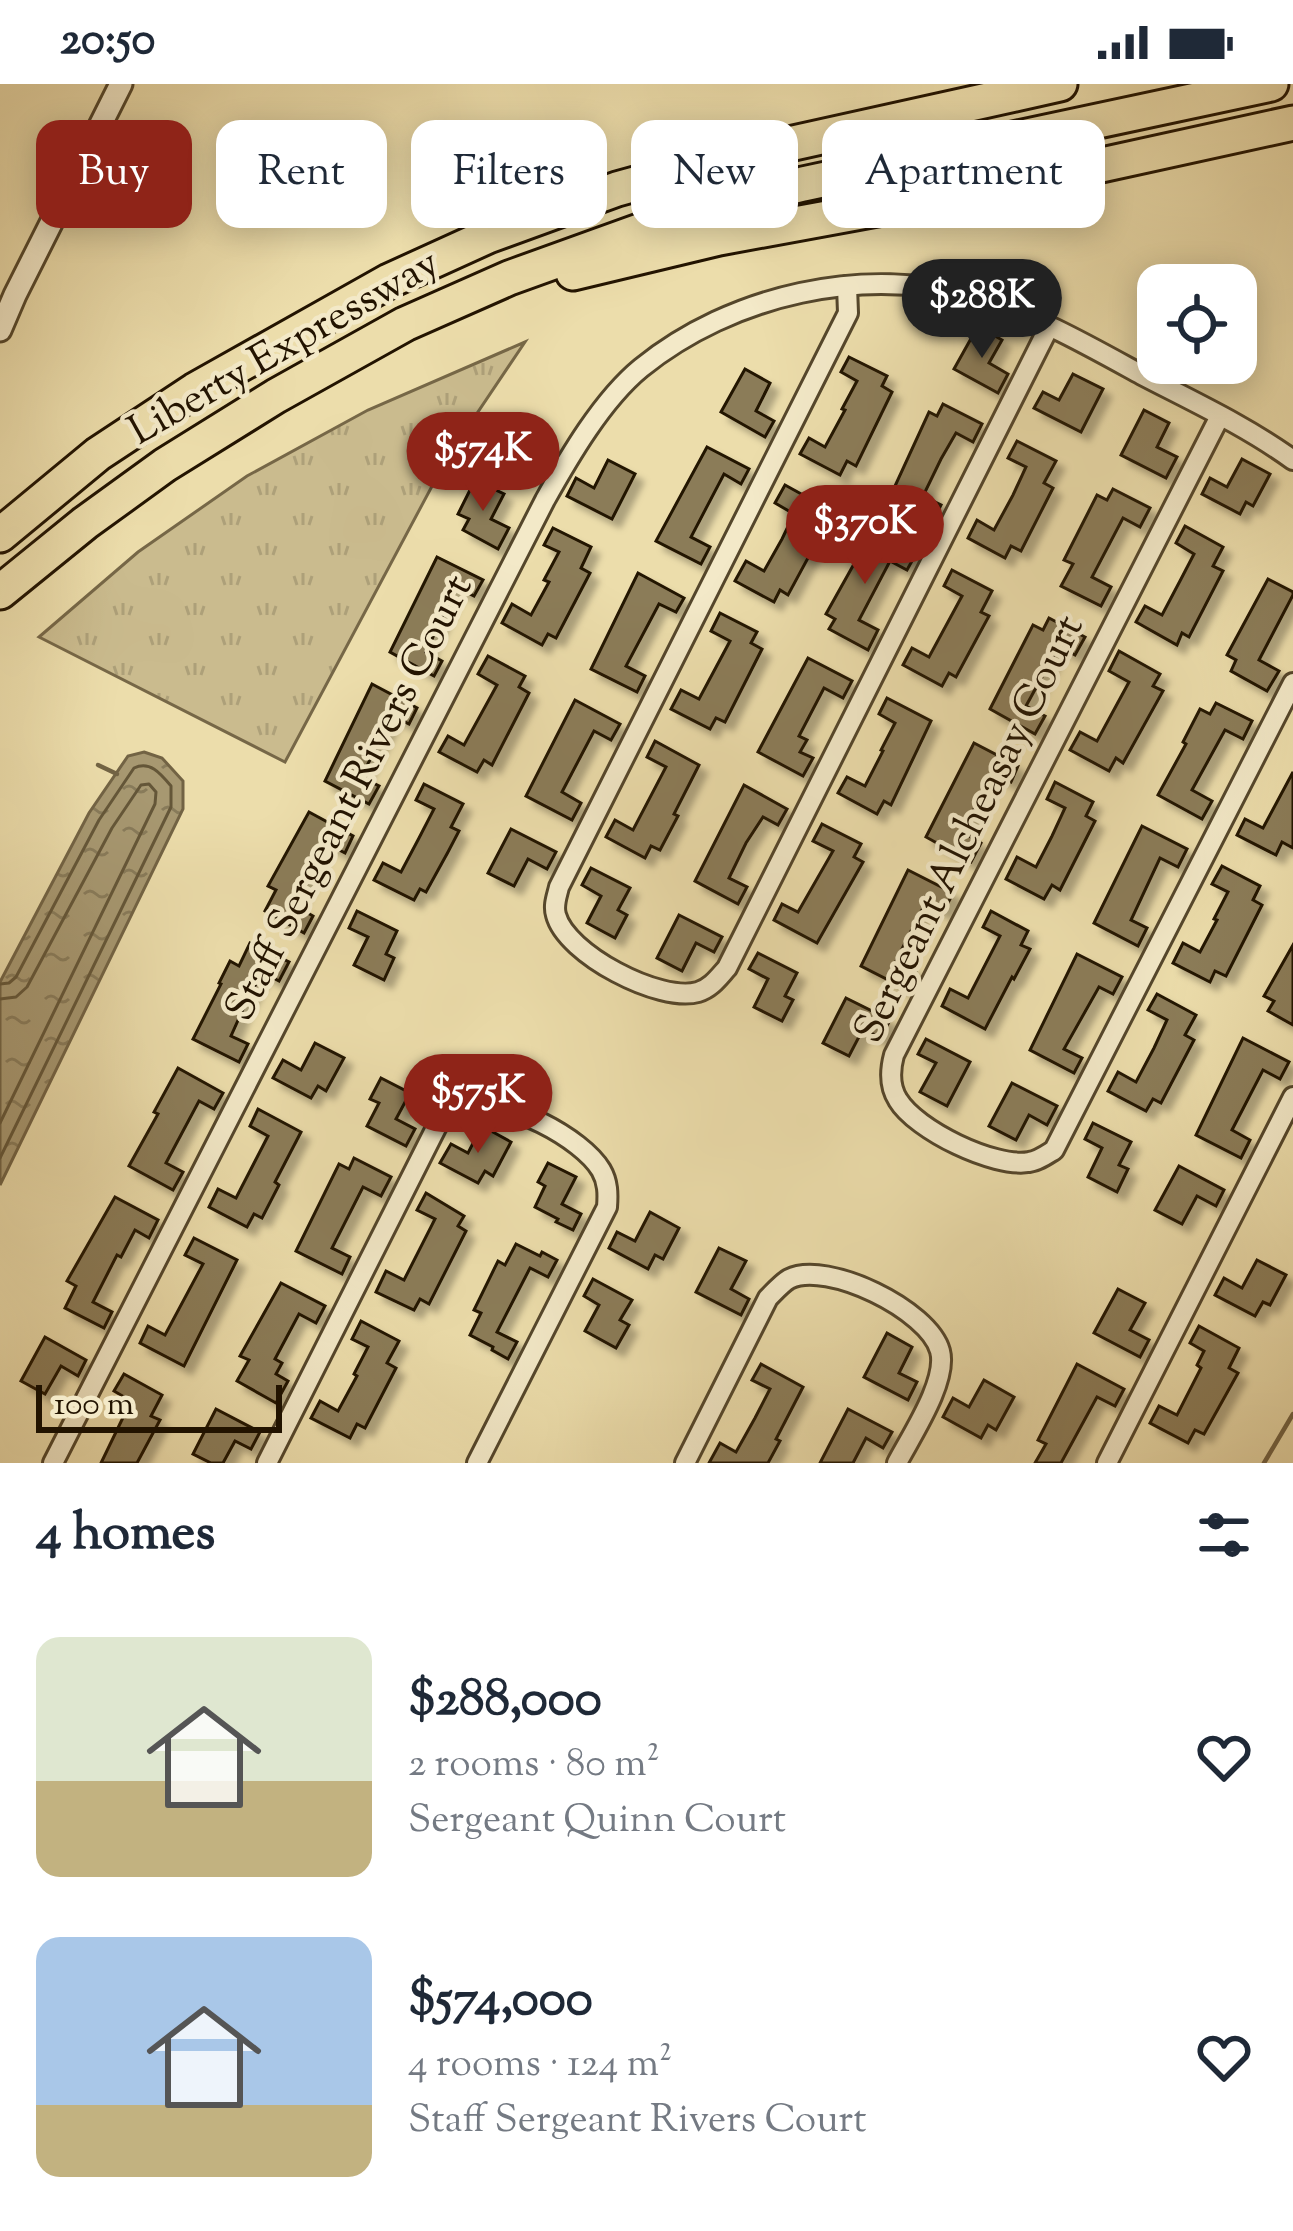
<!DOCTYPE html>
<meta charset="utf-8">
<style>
body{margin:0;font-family:"Sorts Mill Goudy",serif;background:#f2f2f3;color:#1f2937;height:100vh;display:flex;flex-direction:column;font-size:45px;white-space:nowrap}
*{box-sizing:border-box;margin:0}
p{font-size:39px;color:#747a83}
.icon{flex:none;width:66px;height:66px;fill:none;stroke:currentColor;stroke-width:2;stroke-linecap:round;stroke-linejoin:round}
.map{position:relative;height:1379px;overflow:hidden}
.drawer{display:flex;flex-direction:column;background:#fff;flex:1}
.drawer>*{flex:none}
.banner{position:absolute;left:36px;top:36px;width:1221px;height:108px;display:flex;gap:24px}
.tools{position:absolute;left:1137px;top:180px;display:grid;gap:24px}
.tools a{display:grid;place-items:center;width:120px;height:120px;border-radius:24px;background:#fff;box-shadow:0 6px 30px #0003;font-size:60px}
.scale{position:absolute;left:36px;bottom:30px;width:246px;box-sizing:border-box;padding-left:12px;border:6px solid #221300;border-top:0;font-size:33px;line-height:42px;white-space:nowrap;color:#221300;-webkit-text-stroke:9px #f3e9c8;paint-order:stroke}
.price{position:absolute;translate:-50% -102px;padding:0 27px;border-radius:42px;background:#8f2418;color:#fff;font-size:39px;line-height:78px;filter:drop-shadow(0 3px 6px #0008)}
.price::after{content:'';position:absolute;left:50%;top:72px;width:36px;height:27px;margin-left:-18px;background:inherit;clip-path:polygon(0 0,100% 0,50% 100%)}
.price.current{background:#222;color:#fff}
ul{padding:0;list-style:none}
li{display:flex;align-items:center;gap:36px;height:300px;padding:0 36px}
li span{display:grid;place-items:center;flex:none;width:336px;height:240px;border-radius:24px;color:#555}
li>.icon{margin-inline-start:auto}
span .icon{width:144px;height:144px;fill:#fffc;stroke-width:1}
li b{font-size:51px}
h2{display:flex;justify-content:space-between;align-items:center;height:144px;padding:0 36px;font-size:51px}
.chip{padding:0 42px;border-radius:24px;background:#fff;box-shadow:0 6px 30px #0003;font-size:42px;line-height:108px}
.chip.current{background:#8f2418;color:#fff}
.status{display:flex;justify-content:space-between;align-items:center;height:84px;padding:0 60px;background:#fff;direction:ltr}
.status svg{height:33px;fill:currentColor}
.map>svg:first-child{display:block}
.grass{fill:url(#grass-tufts);stroke:#766747;stroke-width:3}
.water{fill:url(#water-ripples);stroke:#726344;stroke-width:3}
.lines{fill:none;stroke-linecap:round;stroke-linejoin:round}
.shore{stroke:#645638;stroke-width:3}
.stream{stroke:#726344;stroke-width:4.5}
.building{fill:#8b7c59;stroke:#221300;stroke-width:3;filter:url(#shadow)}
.minor-casing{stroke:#54462b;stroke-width:24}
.tertiary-casing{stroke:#54462b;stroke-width:27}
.motorway-casing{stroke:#221300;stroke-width:39}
.minor{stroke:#f3e9c8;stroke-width:18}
.tertiary{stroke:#f3e9c8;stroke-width:21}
.motorway{stroke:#ecddab;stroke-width:33}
.labels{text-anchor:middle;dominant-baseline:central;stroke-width:9;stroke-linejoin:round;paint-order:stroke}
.street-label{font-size:42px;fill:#221300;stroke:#f3e9c8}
</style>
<div class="status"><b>20:50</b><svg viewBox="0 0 49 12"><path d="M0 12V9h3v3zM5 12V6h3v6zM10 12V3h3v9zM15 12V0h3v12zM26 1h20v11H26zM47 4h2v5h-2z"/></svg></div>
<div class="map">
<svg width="1293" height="1379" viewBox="0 0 1293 1379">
<defs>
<pattern id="grass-tufts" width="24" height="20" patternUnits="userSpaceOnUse" patternTransform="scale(3)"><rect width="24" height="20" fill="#cabb8e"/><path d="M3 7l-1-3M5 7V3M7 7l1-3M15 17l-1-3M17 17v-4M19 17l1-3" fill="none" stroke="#ada079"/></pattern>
<pattern id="water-ripples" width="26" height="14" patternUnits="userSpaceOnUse" patternTransform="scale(3)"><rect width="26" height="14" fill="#a79871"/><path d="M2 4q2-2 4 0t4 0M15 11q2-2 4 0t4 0" fill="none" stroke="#887b5a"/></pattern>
<filter id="shadow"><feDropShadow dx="8" dy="8" stdDeviation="3" flood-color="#0004"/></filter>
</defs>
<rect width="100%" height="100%" fill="#ecddab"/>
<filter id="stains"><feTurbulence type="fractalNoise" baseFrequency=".00167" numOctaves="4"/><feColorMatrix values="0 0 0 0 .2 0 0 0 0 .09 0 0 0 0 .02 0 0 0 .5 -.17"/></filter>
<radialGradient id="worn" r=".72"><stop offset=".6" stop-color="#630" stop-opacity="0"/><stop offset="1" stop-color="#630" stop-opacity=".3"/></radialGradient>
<polygon class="grass" points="525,258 447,374 285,678 39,553 138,468 247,392 368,326"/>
<polygon class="water" points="144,668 162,674 183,697 183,725 0,1101 0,898 89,729 128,672"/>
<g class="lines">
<g class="shore">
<path d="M 0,900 L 9,899 L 16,893 L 99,736 L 134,684 C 150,676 161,690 171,702 L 171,723 L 0,1074"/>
<polyline points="0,915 16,913 27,903 112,744 141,701 149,700 156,708 155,720 0,1039"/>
</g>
<g class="stream">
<polyline points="98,681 117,690"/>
<polyline points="1264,1379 1293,1330"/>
</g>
</g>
<g class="building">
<polygon points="978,242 1002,256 989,279 1008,290 998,309 954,285"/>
<polygon points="849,273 887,292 882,302 892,308 856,382 847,377 840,391 800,370 809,354 825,363 845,326 842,325 857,297 841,288"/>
<polygon points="745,285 770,299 756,327 774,337 765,353 721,328"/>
<polygon points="1073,290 1103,305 1081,348 1034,324 1043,308 1059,316"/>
<polygon points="943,320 982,340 973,358 956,349 941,375 923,412 941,421 933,437 889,415 929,328 937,332"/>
<polygon points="1144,326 1169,339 1157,363 1177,373 1166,394 1121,371"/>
<polygon points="1017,357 1056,377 1044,399 1053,404 1021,467 1011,462 1005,474 968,454 977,436 994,446 1013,411 1026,383 1008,374"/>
<polygon points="707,363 749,385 741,400 724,390 691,453 710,463 701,480 656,457"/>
<polygon points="1242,375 1270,390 1253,422 1246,418 1240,430 1202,410 1210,394 1227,403"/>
<polygon points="608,376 635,390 612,435 567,412 576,394 594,404"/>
<polygon points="475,396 504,410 491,435 509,444 498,465 463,446 469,435 458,430"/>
<polygon points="785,401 823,422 812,442 822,448 788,511 780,506 774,518 735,497 746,477 764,487 782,455 794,430 775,419"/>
<polygon points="1113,405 1150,424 1140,443 1123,434 1092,493 1111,503 1101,522 1061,502 1073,480 1064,476 1097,411 1107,416"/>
<polygon points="1185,442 1223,463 1213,482 1223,487 1189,553 1182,549 1177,561 1136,538 1145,522 1162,531 1181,495 1194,470 1176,459"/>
<polygon points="553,444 591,463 581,484 590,489 556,554 548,550 542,561 502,539 512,520 531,531 549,498 544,496 559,468 544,461"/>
<polygon points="873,446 917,468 907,486 890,477 859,536 878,546 868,566 829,545 835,535 826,530"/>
<polygon points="437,473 483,496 474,512 456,503 426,568 442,577 434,592 390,568"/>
<polygon points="952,486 992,507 981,528 989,532 977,554 956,593 949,589 942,602 903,581 912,564 929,573 962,512 944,502"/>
<polygon points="638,489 684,514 676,528 659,520 626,582 645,592 637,608 591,585"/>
<polygon points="1268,495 1293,508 1293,511 1259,576 1279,587 1267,607 1231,587 1236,576 1227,571"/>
<polygon points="720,529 757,548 751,559 762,565 725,638 716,634 710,645 671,625 681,606 699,615 730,557 711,547"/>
<polygon points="1049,534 1085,553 1075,571 1059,562 1026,622 1045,632 1035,650 990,625 1033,541 1043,546"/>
<polygon points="1119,567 1160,590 1153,602 1163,607 1123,679 1116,674 1109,687 1070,666 1080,648 1097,657 1129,598 1109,587"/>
<polygon points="488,572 525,592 519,603 529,609 492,681 484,676 477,688 439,668 448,652 464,661 497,601 478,590"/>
<polygon points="808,574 852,597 843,614 824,604 799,652 807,656 800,668 813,674 803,692 758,668"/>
<polygon points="372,600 417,624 409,640 393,632 361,693 379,702 369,720 325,697"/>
<polygon points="887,614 931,637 891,721 884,717 877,730 838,709 847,693 865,702 883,667 881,666 895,639 879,630"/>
<polygon points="575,616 620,640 611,656 594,647 562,708 581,719 572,736 526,712"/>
<polygon points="1216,619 1252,637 1243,655 1225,646 1192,706 1212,717 1202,735 1158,711 1186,660 1183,658 1200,625 1210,630"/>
<polygon points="655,657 699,681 674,730 678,732 660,766 651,762 645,774 606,753 615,736 633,746 666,683 647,673"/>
<polygon points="974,659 1018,682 1011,698 993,689 962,748 981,759 971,778 926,753"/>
<polygon points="1293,688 1293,764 1282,758 1276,771 1237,751 1245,735 1263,744"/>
<polygon points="1055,698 1093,718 1086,732 1095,737 1060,806 1052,801 1044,815 1006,795 1017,773 1036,783 1052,752 1065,724 1047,715"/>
<polygon points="424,700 463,720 451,743 459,747 448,768 426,808 420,805 414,816 374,796 383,779 401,788 419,754 434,725 416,716"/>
<polygon points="744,701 787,725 778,741 763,733 746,759 729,794 747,803 738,820 695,797"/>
<polygon points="309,728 353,752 345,769 326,759 294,821 313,832 304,849 265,827 276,806 268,802"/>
<polygon points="822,740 861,760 854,773 863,778 817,859 774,836 782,820 798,828 833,767 813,757"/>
<polygon points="1142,742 1187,765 1178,783 1160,774 1131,836 1147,844 1138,862 1094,839"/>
<polygon points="511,745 556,768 547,785 528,775 514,802 488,789"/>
<polygon points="1222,782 1260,802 1253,816 1262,821 1226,892 1215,887 1210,898 1173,879 1183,859 1200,868 1217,836 1214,835 1228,808 1212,800"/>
<polygon points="591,784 630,804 618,826 627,831 615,854 587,839 601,812 582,801"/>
<polygon points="908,786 953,809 944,827 926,818 910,849 896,877 916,887 906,905 861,882"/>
<polygon points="357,827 397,847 386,870 394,874 384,896 354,881 368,853 349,844"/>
<polygon points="991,827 1028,847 1021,861 1030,865 1014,895 1012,893 985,945 942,922 950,905 968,914 1000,852 983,843"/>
<polygon points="679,831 722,853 714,868 696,859 682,887 657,874"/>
<polygon points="250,859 289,878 279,897 262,888 244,923 231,952 248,960 239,978 193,955 221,900 219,899 230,877 239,882"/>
<polygon points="1293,861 1293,941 1268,927 1274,917 1264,912"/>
<polygon points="758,869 797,889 785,912 793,916 782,937 754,923 768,895 749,885"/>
<polygon points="1077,870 1122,893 1113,910 1099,903 1064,965 1082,974 1074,989 1030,966"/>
<polygon points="1157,910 1196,931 1185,951 1194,956 1161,1019 1153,1015 1146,1027 1108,1007 1118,988 1136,998 1154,964 1167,936 1148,926"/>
<polygon points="846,914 890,936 881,954 863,945 849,972 823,959"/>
<polygon points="1243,954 1289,978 1280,995 1263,986 1232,1046 1250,1056 1241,1074 1196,1051"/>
<polygon points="926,955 970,978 947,1022 920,1008 936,979 918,970"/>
<polygon points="315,959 344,974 326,1007 318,1002 311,1014 273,994 283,976 301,986"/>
<polygon points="178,984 223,1009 214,1025 199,1017 166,1079 183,1088 173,1106 129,1082 158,1030 154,1028"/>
<polygon points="381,994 410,1009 396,1035 415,1045 406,1062 367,1042 379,1019 370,1015"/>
<polygon points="1012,999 1057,1022 1047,1041 1029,1031 1016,1056 989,1042"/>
<polygon points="258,1025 301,1048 275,1098 279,1101 262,1134 254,1130 247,1143 209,1123 218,1105 236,1114 268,1052 250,1042"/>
<polygon points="1093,1039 1131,1058 1119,1081 1128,1085 1117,1108 1088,1093 1102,1064 1085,1055"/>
<polygon points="482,1042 511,1058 493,1092 485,1087 478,1099 440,1079 451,1060 468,1069"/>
<polygon points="354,1074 391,1093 381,1112 363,1103 332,1164 350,1173 342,1190 296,1167 339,1080 349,1085"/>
<polygon points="548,1079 576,1093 562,1120 581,1130 573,1146 556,1138 558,1135 535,1123 545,1102 538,1098"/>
<polygon points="1179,1082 1224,1106 1216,1122 1197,1112 1182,1140 1155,1126"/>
<polygon points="426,1109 464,1132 458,1142 466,1147 429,1220 420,1215 414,1226 376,1208 386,1187 404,1196 435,1135 417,1126"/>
<polygon points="115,1113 158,1136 149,1154 135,1146 121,1173 117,1171 93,1218 112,1228 104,1244 65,1224 76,1202 67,1197"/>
<polygon points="650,1128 679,1144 663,1175 655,1171 648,1185 609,1164 617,1148 635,1157"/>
<polygon points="194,1154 237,1176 184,1282 140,1259 148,1242 165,1251 203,1180 185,1171"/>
<polygon points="516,1160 540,1172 542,1168 557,1176 548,1193 530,1184 497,1248 517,1258 508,1275 492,1266 493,1263 470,1251 481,1229 474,1226 498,1177 505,1181"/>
<polygon points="719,1164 746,1177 731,1205 749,1215 741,1231 696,1208"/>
<polygon points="1257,1176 1286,1191 1270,1221 1263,1218 1255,1232 1215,1211 1224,1194 1242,1204"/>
<polygon points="593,1195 632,1216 620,1236 629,1241 616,1264 585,1247 599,1221 584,1212"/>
<polygon points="281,1199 325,1222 316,1239 299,1230 275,1275 282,1279 276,1290 288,1297 276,1319 237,1297 249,1276 240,1272"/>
<polygon points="1118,1205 1145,1219 1130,1246 1149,1256 1140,1273 1094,1249"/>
<polygon points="361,1237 399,1257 387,1279 396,1284 365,1344 357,1340 350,1354 311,1334 320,1317 338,1327 357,1292 354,1290 368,1263 352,1255"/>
<polygon points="1199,1242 1239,1264 1229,1284 1238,1289 1204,1350 1195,1346 1188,1359 1150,1339 1159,1322 1177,1331 1201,1284 1197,1281 1204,1267 1190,1259"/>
<polygon points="887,1249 912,1263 899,1289 917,1298 908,1316 864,1293"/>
<polygon points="45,1253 86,1276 78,1292 61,1282 45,1310 21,1297"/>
<polygon points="761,1280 803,1303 776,1355 780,1357 768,1379 709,1379 720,1359 736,1368 755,1334 770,1305 752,1296"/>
<polygon points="1077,1280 1124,1305 1115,1322 1097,1313 1061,1379 1035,1379 1046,1360 1038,1356"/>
<polygon points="124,1290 162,1311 151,1332 160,1336 137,1379 101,1379 131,1317 114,1307"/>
<polygon points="984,1296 1014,1313 996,1346 988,1341 981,1354 943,1333 953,1314 969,1323"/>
<polygon points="216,1325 260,1348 251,1365 235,1357 223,1379 211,1379 193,1370"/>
<polygon points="848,1325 892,1348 883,1364 866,1354 853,1379 820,1379"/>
</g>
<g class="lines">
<defs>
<g id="minor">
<path d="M 847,202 L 848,229 L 559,803 C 557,812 553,821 556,831 C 566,870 660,919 698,908 C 711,904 718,894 727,884 L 1049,243"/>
<path d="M 1220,332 L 894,971 C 890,986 889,1002 898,1016 C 916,1046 994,1084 1029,1078 C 1038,1077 1046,1071 1054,1066 L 1293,599"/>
<path d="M 53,1379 L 545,416 C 569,373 602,316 641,284 C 731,211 865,180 977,214 C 1035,231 1089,262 1142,291 C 1194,318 1246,342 1293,376"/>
<path d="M 267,1379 L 437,1042 C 446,1031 455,1025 468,1022 C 506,1014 582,1054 601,1086 C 608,1098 608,1110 607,1123 L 477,1379"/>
<path d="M 685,1379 L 768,1214 C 774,1208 782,1199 789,1195 C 827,1176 929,1226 940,1267 C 948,1297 911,1352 897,1379"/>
<polyline points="1107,1379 1293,1013"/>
</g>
<polyline id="tertiary" points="0,246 15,211 121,0"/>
<g id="motorway">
<polyline points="573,189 719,154 1024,98 1293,39"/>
<polyline points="0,451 98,370 195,306 389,197 488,152 617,105 744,70 1060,0"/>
<polyline points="0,508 85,439 165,381 276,312 405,240 509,194 692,128 803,100 1271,0"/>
</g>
</defs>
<use href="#minor" class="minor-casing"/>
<use href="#tertiary" class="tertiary-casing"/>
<use href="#motorway" class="motorway-casing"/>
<use href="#minor" class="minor"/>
<use href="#tertiary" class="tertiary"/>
<use href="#motorway" class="motorway"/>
</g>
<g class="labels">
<g class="street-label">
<text transform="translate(285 265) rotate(-30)">Liberty Expressway</text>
<text transform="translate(351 715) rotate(-63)">Staff Sergeant Rivers Court</text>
<text transform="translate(971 746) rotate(-64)">Sergeant Alcheasay Court</text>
</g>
</g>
<rect width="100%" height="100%" filter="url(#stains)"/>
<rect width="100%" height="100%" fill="url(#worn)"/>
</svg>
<div class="tools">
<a><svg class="icon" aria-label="locate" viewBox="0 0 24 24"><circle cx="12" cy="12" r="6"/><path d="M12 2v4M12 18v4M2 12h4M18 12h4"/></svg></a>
</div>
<div class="scale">100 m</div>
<b class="price current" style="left:982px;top:277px">$288K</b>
<b class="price" style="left:483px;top:430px">$574K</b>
<b class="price" style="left:865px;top:503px">$370K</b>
<b class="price" style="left:478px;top:1072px">$575K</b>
<div class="banner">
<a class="chip current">Buy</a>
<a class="chip">Rent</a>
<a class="chip">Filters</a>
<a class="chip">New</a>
<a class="chip">Apartment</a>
</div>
</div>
<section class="drawer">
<h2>4 homes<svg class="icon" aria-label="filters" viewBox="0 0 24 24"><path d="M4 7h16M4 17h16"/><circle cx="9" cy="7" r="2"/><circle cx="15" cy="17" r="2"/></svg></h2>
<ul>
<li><span style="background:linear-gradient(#dfe7d0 60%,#c2b280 0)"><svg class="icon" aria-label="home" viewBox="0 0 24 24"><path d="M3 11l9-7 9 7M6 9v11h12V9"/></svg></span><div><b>$288,000</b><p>2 rooms · 80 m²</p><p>Sergeant Quinn Court</p></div><svg class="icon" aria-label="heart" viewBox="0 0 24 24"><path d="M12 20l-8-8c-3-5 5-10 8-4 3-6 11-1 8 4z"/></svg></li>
<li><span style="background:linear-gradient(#a9c7e8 70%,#c2b280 0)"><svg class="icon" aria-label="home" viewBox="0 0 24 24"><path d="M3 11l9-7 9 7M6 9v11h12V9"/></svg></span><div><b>$574,000</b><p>4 rooms · 124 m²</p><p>Staff Sergeant Rivers Court</p></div><svg class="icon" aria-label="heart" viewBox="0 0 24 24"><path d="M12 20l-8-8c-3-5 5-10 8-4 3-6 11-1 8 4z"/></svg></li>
</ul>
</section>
